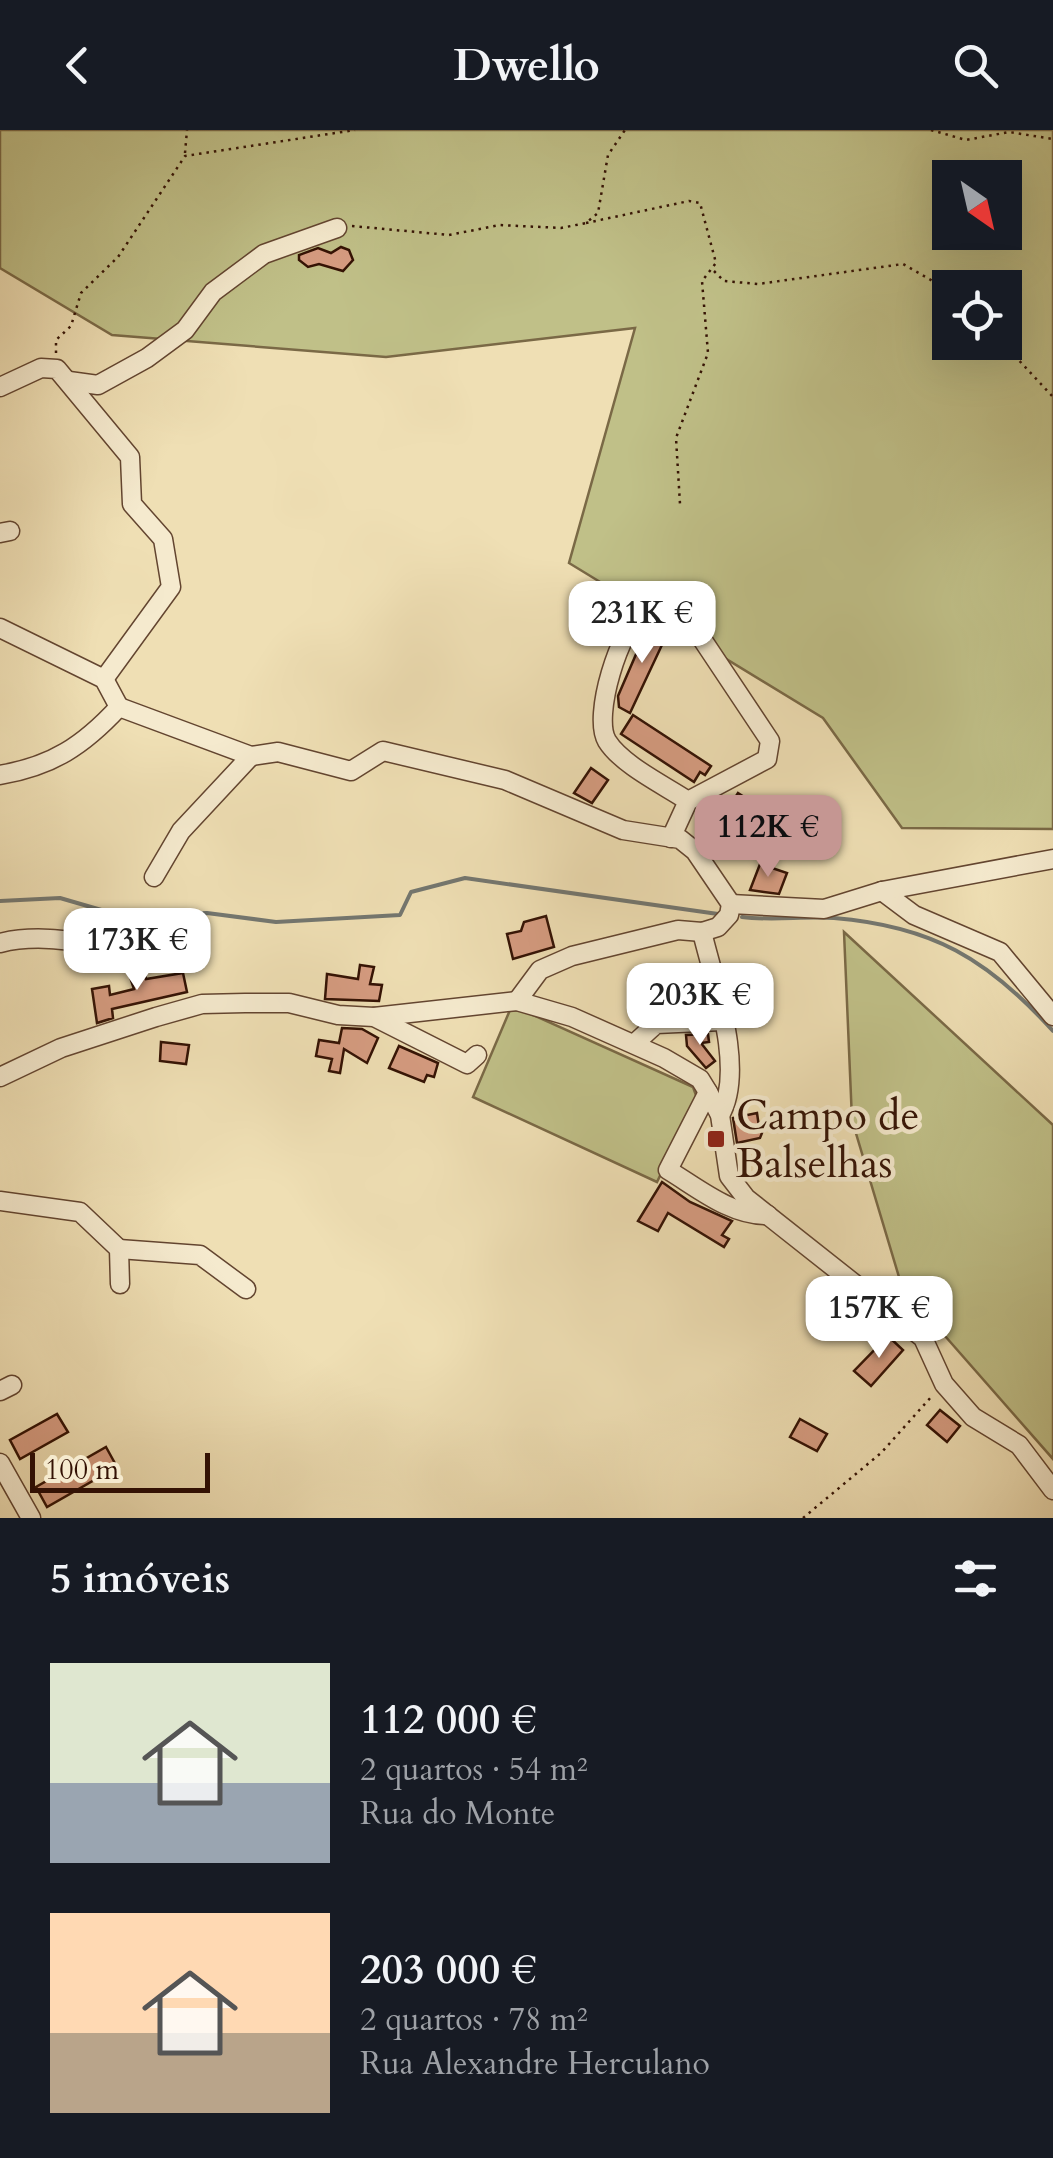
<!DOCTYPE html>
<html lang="pt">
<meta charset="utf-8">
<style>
body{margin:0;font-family:Cardo,serif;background:#20242c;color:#f1f3f6;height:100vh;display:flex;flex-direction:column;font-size:38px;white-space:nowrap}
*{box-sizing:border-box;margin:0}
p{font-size:32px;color:#9ea1a6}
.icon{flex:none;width:55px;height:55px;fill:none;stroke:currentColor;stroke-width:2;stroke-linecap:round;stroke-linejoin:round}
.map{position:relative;height:1388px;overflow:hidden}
.sheet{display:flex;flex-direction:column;background:#171b24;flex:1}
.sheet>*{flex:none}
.needle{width:65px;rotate:146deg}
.buttons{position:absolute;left:932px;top:30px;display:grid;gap:20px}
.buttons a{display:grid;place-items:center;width:90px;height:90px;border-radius:0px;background:#171b24;box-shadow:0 10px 40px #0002;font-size:50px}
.scale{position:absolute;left:30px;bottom:25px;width:180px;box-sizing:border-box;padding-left:10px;border:5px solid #341204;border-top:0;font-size:28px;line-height:35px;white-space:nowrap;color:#341204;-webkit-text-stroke:8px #f5eace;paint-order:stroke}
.price{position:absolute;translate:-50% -85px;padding:0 22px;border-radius:20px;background:#fff;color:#222;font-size:32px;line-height:65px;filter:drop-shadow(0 2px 5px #0008)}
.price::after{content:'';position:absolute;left:50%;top:60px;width:30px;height:22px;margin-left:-15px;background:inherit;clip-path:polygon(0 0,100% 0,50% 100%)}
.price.selected{background:#c59692;color:#111}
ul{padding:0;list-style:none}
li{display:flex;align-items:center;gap:30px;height:250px;padding:0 50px}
li span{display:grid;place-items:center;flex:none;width:280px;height:200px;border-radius:0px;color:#555}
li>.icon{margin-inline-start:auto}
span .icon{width:120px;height:120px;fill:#fffc;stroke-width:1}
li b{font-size:42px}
h2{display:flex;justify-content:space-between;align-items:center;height:120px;padding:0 50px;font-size:42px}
header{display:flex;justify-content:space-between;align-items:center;height:130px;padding:0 50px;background:#171b24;font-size:45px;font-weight:800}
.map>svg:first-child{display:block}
.green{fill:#c0c088;stroke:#7a6946;stroke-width:2.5;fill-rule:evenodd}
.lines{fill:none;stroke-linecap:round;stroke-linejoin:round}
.stream{stroke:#747770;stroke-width:4}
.building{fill:#d69c81;stroke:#341204;stroke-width:2.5}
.minor-casing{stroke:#634530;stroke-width:21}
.path{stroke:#341204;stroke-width:2.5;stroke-dasharray:2.5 5;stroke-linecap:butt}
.minor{stroke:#f5eace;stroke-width:18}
.poi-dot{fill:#8f2418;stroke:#f5eace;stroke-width:4}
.labels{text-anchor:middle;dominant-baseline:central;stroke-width:9;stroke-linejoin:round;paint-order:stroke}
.poi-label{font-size:42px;fill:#341204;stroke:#f5eace;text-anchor:start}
</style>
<header><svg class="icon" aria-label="back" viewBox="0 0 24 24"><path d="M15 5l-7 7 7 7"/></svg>Dwello<svg class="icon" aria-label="search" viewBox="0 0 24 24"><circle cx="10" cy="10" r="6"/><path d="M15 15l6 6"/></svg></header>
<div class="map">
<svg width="1053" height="1388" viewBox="0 0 1053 1388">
<rect width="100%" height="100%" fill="#efdfb4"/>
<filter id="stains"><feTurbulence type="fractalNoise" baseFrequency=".002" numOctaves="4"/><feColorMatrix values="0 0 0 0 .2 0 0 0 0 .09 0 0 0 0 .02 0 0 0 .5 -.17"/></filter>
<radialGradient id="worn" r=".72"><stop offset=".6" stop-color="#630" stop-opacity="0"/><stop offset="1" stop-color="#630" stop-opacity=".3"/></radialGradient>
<g class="green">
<path d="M 0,0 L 1053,0 L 1053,699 L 902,698 L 823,588 L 569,433 L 635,198 L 386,227 L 112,205 L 0,138 ZM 950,48 L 1005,48 L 1005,102 L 950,102 ZM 950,158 L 1005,158 L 1005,212 L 950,212 Z"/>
<polygon points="844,802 1053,995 1053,1329 902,1157 852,990"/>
<polygon points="510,880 522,880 693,957 697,968 657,1052 473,967"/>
</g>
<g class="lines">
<g class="stream">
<polyline points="0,771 60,768 122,786 207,783 276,792 400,785 411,762 465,748 718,784"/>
<path d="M 742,787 C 772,791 803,786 834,788 C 932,796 988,829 1053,901"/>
</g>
</g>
<g class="building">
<polygon points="341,117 349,120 353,130 343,141 319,134 308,137 299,130 299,125 318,118 331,123"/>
<polygon points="650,492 669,500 630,583 619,577 618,566"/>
<polygon points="633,585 711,636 705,645 700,642 694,652 621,604"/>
<polygon points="591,638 608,650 592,673 574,663"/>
<polygon points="738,663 786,694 778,707 767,700 761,709 724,685"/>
<polygon points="760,734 787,743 779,764 750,760"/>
<polygon points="546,786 554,817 513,829 507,804 521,801 524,792"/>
<polygon points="360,835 374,837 370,854 382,855 379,871 325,869 327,844 358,849"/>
<polygon points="144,841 146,849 183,843 187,862 112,879 113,888 97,893 92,859 109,856 110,865 134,859 129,844"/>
<polygon points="342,898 362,899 378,908 367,933 344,919 340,943 329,941 332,929 316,926 319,910 339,913"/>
<polygon points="708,904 709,912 701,913 715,931 706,938 687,916 686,905"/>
<polygon points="161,912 189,915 186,934 160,931"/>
<polygon points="399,916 438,933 434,947 427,945 424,952 389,938"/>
<polygon points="757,983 759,997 764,998 760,1008 737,1013 733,988"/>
<polygon points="662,1052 690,1072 732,1091 722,1105 729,1109 724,1117 668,1083 658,1101 638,1091"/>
<polygon points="888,1206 903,1220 871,1256 854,1241"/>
<polygon points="940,1280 960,1296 947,1312 927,1295"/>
<polygon points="57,1284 68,1302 20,1329 10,1310"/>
<polygon points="800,1289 827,1304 817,1321 790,1307"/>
<polygon points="106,1317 117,1337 47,1377 36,1357"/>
</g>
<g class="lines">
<defs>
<g id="minor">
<polyline points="69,251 98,255 147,228 185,200 213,162 264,124 337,98"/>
<polyline points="0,257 41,238 57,239 130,327 132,374 163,409 171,457 104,549"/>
<polyline points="0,403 10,401"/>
<polyline points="0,498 104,549 119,577"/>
<polyline points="119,577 251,626 278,622 351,641 383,621 505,650 623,700 680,709 695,721 731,774 729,785 718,797 702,802 678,800 572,826 540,840 517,871"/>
<path d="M 0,645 C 52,636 83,616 119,577"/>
<path d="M 671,708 L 688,671 L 767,629 L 770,611 L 680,476 C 667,474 654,473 643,481 C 620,498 592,586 607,611 C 622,635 664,655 688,671"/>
<polyline points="154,747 181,701 251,626"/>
<polyline points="882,761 914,785 1000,822 1053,886"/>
<polyline points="731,774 824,779 882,761 1053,729"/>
<path d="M 702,802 C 714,852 746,940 720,985"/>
<path d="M 0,813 C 54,799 115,823 171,821"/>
<polyline points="374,887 517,871 572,887 664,928 700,949 708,962 720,985 729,1046 746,1068 923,1208 944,1254 973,1287 1019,1315 1053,1360"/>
<polyline points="634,914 656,894 722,891"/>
<polyline points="0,947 61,918 156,887 202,874 245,873 289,873 338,885 374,887 467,934 477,925"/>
<path d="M 708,962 L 668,1040 C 698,1058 731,1086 768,1085"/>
<polyline points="0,1071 80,1082 119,1119 120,1154"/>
<polyline points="119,1119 200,1125 246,1159"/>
<polyline points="0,1261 12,1255"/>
<polyline points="0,1333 31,1388"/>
</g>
</defs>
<use href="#minor" class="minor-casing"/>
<g class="path">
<polyline points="931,0 966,10 1009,2 1053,9"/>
<polyline points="185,23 187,0"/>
<polyline points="586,93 689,71 700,73 716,133 702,151 708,223 676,308 680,374"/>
<polyline points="352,96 449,105 500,95 561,98 586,93 598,83 608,25 625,0"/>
<polyline points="714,141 724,151 758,154 903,134 938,154 950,174"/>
<polyline points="988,212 1013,224 1053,267"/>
<polyline points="56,223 56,210 71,196 81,163 118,127 185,26 355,0"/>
<polyline points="803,1388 881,1323 932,1266"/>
</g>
<use href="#minor" class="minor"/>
</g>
<rect class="poi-dot" x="706" y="999" width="20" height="20" rx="5"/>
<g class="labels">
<g class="poi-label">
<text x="736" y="985">Campo de<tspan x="736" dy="48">Balselhas</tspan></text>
</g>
</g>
<rect width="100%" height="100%" filter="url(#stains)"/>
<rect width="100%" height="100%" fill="url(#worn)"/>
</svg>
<div class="buttons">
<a><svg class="needle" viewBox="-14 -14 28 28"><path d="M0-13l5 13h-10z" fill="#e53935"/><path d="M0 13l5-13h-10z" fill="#9ea1a6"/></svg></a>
<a><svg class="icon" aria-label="locate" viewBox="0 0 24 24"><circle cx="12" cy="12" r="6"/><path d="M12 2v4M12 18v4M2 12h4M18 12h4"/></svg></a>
</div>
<div class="scale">100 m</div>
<b class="price" style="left:642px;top:536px">231K €</b>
<b class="price selected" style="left:768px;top:750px">112K €</b>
<b class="price" style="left:137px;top:863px">173K €</b>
<b class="price" style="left:700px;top:918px">203K €</b>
<b class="price" style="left:879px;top:1231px">157K €</b>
</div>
<section class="sheet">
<h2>5 imóveis<svg class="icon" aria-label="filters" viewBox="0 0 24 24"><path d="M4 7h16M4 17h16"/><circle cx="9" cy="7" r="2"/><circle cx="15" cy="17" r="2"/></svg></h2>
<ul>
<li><span style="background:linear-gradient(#dfe7d0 60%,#9aa5b1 0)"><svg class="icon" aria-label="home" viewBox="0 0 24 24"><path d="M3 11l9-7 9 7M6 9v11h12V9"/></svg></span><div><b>112 000 €</b><p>2 quartos · 54 m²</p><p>Rua do Monte</p></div></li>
<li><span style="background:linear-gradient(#ffd9b3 60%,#b9a48a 0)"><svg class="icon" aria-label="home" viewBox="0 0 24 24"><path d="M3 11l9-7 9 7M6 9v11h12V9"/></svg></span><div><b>203 000 €</b><p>2 quartos · 78 m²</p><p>Rua Alexandre Herculano</p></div></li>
</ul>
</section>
